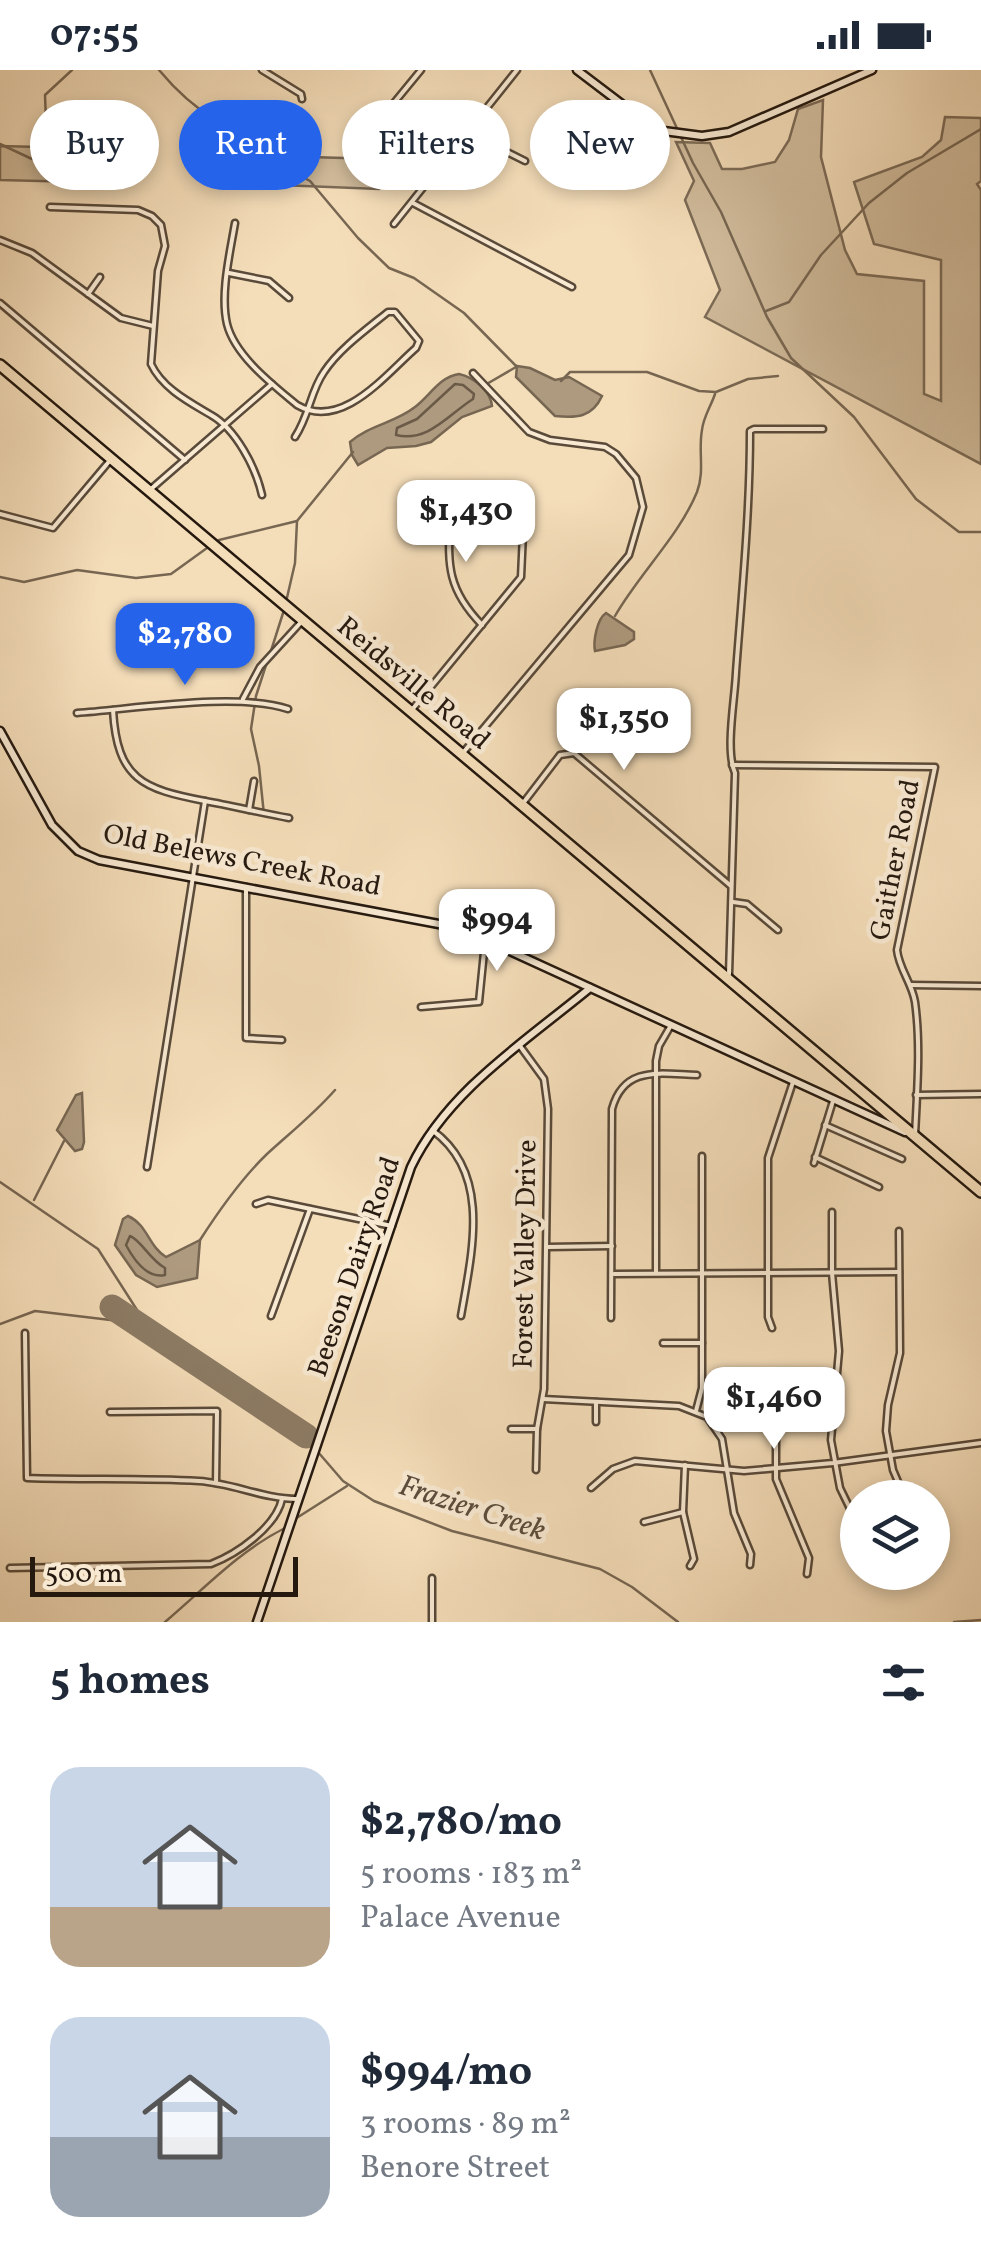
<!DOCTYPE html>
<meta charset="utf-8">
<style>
body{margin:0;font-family:Vollkorn,serif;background:#f6f6f7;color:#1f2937;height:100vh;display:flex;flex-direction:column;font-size:38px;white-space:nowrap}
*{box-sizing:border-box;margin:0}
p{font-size:32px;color:#747a83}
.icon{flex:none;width:55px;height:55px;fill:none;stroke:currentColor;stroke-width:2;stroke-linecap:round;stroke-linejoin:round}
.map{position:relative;height:1552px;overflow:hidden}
.drawer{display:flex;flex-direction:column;background:#fff;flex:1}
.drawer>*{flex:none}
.guide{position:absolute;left:30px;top:30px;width:922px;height:90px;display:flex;gap:20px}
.controls{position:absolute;left:840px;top:1410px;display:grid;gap:20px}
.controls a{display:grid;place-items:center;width:110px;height:110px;border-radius:50%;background:#fff;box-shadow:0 5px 15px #0003;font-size:50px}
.scale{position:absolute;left:30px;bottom:25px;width:268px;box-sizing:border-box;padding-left:10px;border:5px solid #25190f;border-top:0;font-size:28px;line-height:35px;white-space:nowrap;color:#25190f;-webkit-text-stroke:8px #f8e9d2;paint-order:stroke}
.price{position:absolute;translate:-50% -85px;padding:0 22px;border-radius:20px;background:#fff;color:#222;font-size:32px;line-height:65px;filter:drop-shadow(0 2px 5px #0008)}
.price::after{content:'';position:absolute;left:50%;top:60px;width:30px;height:22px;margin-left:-15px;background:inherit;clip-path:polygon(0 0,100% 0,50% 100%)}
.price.on{background:#2563eb;color:#fff}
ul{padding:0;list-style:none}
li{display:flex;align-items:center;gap:30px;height:250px;padding:0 50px}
li span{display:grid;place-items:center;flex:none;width:280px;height:200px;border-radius:30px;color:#555}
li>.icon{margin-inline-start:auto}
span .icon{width:120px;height:120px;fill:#fffc;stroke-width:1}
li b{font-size:42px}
h2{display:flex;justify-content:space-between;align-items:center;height:120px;padding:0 50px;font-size:42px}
.pill{padding:0 35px;border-radius:45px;background:#fff;box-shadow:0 5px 15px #0003;font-size:35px;line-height:90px}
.pill.on{background:#2563eb;color:#fff}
.status{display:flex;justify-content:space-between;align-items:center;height:70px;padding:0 50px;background:#fff;direction:ltr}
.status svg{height:28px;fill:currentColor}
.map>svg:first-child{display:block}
.green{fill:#d1bc9c;stroke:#7b6a56;stroke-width:2.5}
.water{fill:#ae9a7f;stroke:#776652;stroke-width:2.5}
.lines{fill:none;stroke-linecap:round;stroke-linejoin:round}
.shore{stroke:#6a5a47;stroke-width:2.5}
.stream{stroke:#776652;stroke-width:2.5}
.runway{stroke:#8c7b64;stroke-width:25}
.street-casing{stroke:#594a3a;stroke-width:9}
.secondary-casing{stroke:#25190f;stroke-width:11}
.highway-casing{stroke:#25190f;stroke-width:14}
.street{stroke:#f8e9d2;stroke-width:4}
.secondary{stroke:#f8e9d2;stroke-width:6}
.highway{stroke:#f4ddb9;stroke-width:9}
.labels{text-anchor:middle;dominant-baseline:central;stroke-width:9;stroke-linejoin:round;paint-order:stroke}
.street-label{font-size:28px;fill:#25190f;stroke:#f8e9d2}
.water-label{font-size:30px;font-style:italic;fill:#5c4d3c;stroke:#f8e9d2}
</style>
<div class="status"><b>07:55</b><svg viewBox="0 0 49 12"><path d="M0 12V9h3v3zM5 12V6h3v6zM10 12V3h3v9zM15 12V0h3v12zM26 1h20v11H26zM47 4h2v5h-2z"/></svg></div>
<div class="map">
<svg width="981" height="1552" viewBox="0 0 981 1552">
<rect width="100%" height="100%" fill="#f4ddb9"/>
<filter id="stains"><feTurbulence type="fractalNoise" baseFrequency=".002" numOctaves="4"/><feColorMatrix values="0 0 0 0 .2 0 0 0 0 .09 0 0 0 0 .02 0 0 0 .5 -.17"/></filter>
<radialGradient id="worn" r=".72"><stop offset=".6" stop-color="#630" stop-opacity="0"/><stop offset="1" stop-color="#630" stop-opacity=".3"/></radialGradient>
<g class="green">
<polygon points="823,30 821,87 845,180 857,204 924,211 924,324 941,331 941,190 874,174 854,112 922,87 941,70 945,47 981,48 981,111 977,114 981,120 981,394 705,247 720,220 685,130 694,111 676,72 710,73 722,99 742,99 775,92 789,70 798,39"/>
<polygon points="0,76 79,78 78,112 0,110"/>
<polygon points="206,84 415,90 379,119 204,112"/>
</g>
<g class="water">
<path d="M 517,296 L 530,298 L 555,310 L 569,307 L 602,326 C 592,348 576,348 555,346 L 516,307 Z"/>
<path d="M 459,304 C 474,307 491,322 492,336 L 462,347 L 431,372 L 416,376 L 387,378 L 358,395 L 352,385 L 350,372 C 369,355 395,353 415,337 C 430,326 439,307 459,304 Z"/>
<path d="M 606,543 L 634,562 L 634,569 L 625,575 L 595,581 C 593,571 597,549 606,543 Z"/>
<polygon points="82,1023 84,1072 82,1079 75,1081 57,1060 76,1025"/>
<path d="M 128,1146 C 148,1155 148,1176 166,1187 L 200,1170 L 197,1208 L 157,1217 L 136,1205 L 115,1175 L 123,1149 Z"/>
</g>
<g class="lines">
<g class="shore">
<path d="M 455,314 L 463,315 L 474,324 L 473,329 C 449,344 428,373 396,365 L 397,358 L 417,349 Z"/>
<path d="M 130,1166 C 141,1170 150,1190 165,1198 L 165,1205 C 147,1209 134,1190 126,1175 Z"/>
</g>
<g class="stream">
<path d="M 159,0 C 197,46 233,62 286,85 L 290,91 L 291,105 L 299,105 L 310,111 L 358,168 L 389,198 L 414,208 L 464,243 L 517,297"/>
<polyline points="650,0 693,93 721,142 767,247 791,288 854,347 916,429 959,462 981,462"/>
<polyline points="0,74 32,89 47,79 45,25 72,0"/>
<polyline points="766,241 789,232 821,185 869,133 907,103 981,59"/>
<polyline points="561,311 570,302 647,302 699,321 716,322 748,309 778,306"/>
<polyline points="485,315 516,297"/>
<polyline points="219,470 297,451 353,382"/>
<polyline points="0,507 24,512 77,500 136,508 171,504 207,478"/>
<polyline points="286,532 295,493 297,451"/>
<path d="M 615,546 C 639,504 679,466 697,422 C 705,401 698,381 702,360 C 703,348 711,336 715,324"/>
<polyline points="270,584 284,540"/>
<polyline points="264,745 259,696 251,659 256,626 267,592"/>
<polyline points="0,1112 98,1179 146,1254 165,1274 225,1318 292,1353 312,1376"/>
<polyline points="34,1130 64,1071"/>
<path d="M 200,1170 C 218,1142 243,1107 267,1084 C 290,1063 314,1044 335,1020"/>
<polyline points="0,1254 35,1241 144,1254"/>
<polyline points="318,1382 343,1411 374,1431 452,1461 600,1499 632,1517 678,1552"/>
<polyline points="295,1449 347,1416"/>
<path d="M 165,1552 C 205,1518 239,1481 285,1458"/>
<polyline points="954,1552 981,1550"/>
</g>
<polyline class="runway" points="112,1237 306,1366"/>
<defs>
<g id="street">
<polyline points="262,0 301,24 302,29"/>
<polyline points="472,57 495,76 525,91"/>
<polyline points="365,64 375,56 421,0"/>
<polyline points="413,133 572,217"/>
<path d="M 50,137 L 138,140 L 152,146 L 161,155 L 165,176 L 158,201 L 151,294 C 162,318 189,332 211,345 C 236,359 256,398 262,425"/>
<path d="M 235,153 C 230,183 220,224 227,254 C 235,286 273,315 297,335 C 342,361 385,305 416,278 L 419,271 L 395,242 L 388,242 C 367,259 339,279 324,302 C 310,322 310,344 295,367"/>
<polyline points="394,154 517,0"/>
<polyline points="0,170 32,183 121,248 153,256"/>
<polyline points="229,203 269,211 289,228"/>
<polyline points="88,224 100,207"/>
<polyline points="0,233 185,390"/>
<polyline points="151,419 272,314"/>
<path d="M 450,437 C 449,490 443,515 482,555"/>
<polyline points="0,444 53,458 112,388"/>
<polyline points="243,629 260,597 303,550"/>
<path d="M 113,640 C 117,710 143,719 205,731 C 233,736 261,743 289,748"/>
<polyline points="411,641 521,507 524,441"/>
<path d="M 77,643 C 134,639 237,622 288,639"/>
<polyline points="462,684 629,485 643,437 636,408 616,384 605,377 550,370 529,362 473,303"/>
<path d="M 732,695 L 935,697 L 897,880 C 899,899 912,913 915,932 C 921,975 917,1022 915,1066"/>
<polyline points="524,732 560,685 574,683 731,816"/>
<polyline points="249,740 254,711"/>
<polyline points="246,817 246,968 282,970"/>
<polyline points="733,832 747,834 778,860"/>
<path d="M 729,904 L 735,703 C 725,680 735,629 736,602 C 742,522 750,442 750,361 L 754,359 L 823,359"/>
<polyline points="911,915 981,916"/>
<polyline points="421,937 479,932 485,872"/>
<polyline points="520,976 544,1009 548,1039 544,1319 537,1359 536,1400"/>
<polyline points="916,1025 981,1024"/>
<polyline points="825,1055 902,1089"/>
<path d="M 432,1060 C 492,1103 472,1182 461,1246"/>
<polyline points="815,1087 879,1117"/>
<polyline points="814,1093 833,1031"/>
<polyline points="147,1097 205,731"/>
<polyline points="256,1134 268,1130 392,1156"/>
<polyline points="832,1142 832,1203 839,1281 831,1370 840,1418 858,1455"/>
<polyline points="899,1161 900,1283 888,1335 886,1361 893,1400 905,1428"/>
<polyline points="547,1177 612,1176"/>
<polyline points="656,1203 656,991 659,976 670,957"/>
<polyline points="614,1204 899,1202"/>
<polyline points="271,1246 310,1139"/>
<path d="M 611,1248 L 612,1039 C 624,995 660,1004 697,1005"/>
<polyline points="772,1258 768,1247 768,1088 793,1012"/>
<path d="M 25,1263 L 27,1408 C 84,1410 141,1408 199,1411 C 233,1413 263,1429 298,1429"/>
<polyline points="663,1273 702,1273"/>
<polyline points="543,1329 679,1336 707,1347 722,1369 734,1443 751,1484 750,1495"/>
<polyline points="696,1341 702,1318 702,1086"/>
<polyline points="110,1342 217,1341 216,1413"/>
<polyline points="596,1352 596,1332"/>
<polyline points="772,1352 776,1360 776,1409 809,1488 807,1504"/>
<polyline points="511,1359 537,1359"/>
<polyline points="685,1395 683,1442 694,1489 690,1496"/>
<polyline points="591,1418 613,1399 635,1391 744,1401 833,1393 981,1373"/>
<polyline points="644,1452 683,1442"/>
<polyline points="932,1478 939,1490"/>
<path d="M 10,1498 L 211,1494 C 237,1484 276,1457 282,1429"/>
<polyline points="432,1508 432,1552"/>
</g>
<g id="secondary">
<polyline points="577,0 648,54 664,61 702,66 729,62 872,0"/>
<polyline points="0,661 52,755 78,781 99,790 444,855 512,882 905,1062"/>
<path d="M 257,1552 L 411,1097 C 447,1021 526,971 590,918"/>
</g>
<polyline id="highway" points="0,295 981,1122"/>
</defs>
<use href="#street" class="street-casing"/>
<use href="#secondary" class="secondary-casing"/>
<use href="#highway" class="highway-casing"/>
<use href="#street" class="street"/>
<use href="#secondary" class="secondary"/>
<use href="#highway" class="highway"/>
</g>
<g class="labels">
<g class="street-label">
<text transform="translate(413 614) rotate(40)">Reidsville Road</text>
<text transform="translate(896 790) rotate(-79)">Gaither Road</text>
<text transform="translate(242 791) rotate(11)">Old Belews Creek Road</text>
<text transform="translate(526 1184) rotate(-89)">Forest Valley Drive</text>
<text transform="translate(355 1197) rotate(-71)">Beeson Dairy Road</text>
</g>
<g class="water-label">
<text transform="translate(472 1439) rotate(18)">Frazier Creek</text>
</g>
</g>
<rect width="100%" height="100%" filter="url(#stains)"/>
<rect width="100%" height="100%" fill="url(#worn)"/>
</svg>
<div class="controls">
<a><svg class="icon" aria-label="layers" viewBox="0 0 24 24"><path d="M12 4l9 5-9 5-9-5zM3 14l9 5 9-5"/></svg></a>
</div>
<div class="scale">500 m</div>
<b class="price" style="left:466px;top:495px">$1,430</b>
<b class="price on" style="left:185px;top:618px">$2,780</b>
<b class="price" style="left:624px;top:703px">$1,350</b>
<b class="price" style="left:497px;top:904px">$994</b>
<b class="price" style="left:774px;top:1382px">$1,460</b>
<div class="guide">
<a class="pill">Buy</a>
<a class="pill on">Rent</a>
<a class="pill">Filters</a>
<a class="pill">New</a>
</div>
</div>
<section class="drawer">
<h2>5 homes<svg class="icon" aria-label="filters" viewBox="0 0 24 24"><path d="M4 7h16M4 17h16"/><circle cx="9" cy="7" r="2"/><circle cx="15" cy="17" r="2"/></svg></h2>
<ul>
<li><span style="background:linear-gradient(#c9d6e8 70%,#b9a48a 0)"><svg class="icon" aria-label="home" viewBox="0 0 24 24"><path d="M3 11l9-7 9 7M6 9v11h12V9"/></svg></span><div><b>$2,780/mo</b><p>5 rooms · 183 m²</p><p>Palace Avenue</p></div></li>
<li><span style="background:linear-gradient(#c9d6e8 60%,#9aa5b1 0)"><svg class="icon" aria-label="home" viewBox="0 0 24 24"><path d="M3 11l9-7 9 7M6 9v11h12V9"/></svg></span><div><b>$994/mo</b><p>3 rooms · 89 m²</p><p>Benore Street</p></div></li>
</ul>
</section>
